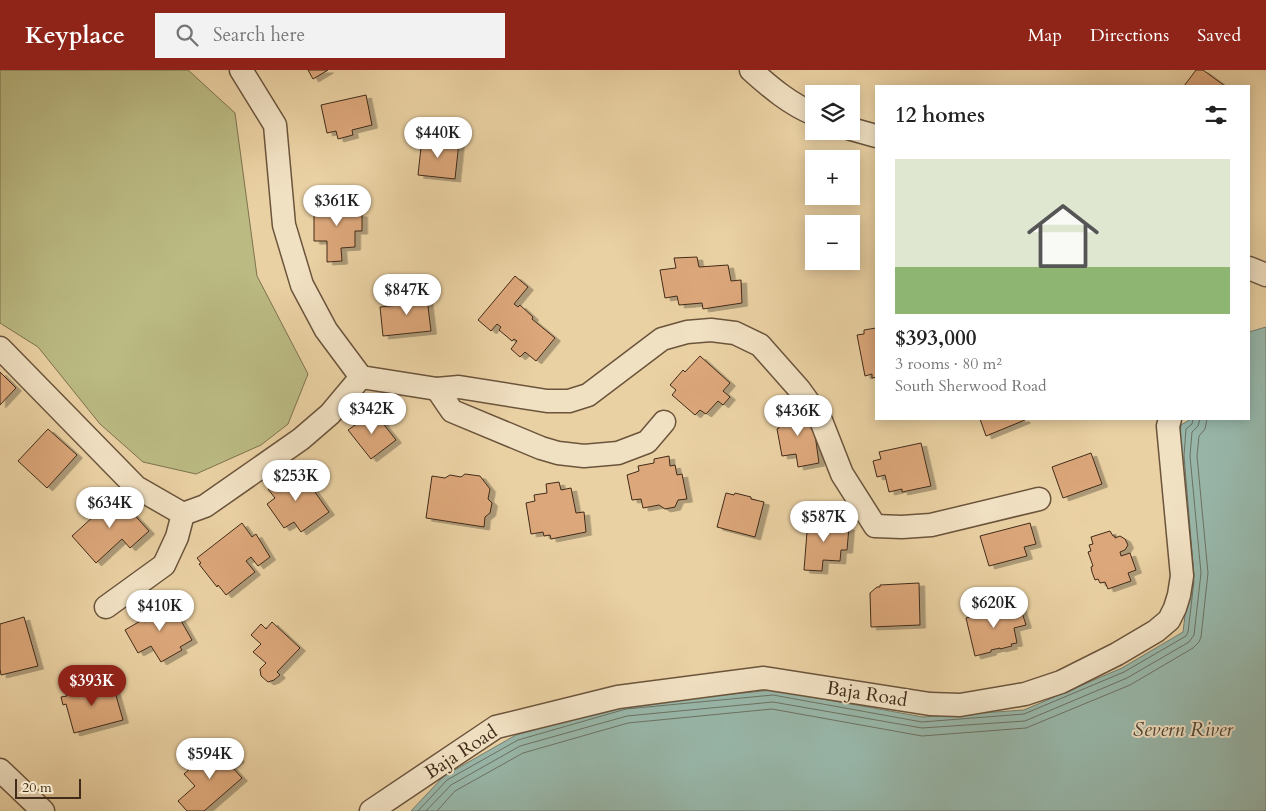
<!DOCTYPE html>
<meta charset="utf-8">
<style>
body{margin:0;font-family:Cardo,serif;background:#f2f2f2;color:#222;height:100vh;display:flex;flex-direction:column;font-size:19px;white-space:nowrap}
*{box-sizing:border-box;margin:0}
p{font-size:16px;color:#767676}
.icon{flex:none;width:28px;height:28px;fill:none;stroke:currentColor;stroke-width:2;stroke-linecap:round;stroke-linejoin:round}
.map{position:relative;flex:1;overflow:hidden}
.drawer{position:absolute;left:875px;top:15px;width:375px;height:335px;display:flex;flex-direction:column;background:#fff;border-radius:0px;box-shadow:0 2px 12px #0003}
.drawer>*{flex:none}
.fabs{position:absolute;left:805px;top:15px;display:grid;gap:10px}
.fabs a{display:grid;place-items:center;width:55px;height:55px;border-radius:0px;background:#fff;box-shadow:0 2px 12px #0003;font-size:25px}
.scale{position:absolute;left:15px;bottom:12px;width:66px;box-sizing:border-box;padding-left:5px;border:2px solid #412b19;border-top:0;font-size:14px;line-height:18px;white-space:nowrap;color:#412b19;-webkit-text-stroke:4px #f1e1c3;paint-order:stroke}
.price{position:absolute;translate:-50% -42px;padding:0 11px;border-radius:18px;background:#fff;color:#222;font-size:16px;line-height:32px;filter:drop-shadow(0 1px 2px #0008)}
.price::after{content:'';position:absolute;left:50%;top:30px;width:15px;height:11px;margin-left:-8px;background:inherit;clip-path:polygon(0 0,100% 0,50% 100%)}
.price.active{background:#8f2418;color:#fff}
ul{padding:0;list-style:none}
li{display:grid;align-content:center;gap:10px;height:265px;padding:0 20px}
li+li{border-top:1px solid #e0e0e0}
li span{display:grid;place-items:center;height:155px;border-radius:0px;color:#555}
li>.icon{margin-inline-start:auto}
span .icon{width:90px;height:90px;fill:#fffc;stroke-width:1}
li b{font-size:21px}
h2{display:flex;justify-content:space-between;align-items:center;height:60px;padding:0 20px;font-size:21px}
header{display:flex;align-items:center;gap:30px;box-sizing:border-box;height:70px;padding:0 25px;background:#8f2418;color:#fff}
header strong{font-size:24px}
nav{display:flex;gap:28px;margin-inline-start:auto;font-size:18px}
.search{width:350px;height:45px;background:#f2f2f2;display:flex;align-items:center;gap:12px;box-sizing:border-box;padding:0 18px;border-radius:0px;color:#767676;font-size:19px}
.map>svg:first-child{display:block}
.green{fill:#bbba83;stroke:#7e724e}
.water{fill:#98b7aa;stroke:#757f70}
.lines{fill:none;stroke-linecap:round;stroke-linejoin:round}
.shore{stroke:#6c7162;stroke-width:1}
.building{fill:#dca77a;stroke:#412b19;filter:url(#shadow)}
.minor-casing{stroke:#6b543c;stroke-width:25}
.minor{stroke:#f1e1c3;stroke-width:22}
.labels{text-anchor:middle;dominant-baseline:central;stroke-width:4;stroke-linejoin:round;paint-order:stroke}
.street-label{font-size:19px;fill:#412b19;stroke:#f1e1c3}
.water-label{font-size:20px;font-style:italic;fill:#524736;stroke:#f1e1c3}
</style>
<header>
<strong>Keyplace</strong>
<div class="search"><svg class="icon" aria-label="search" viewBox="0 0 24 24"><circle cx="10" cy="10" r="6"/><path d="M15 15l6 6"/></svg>Search here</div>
<nav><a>Map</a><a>Directions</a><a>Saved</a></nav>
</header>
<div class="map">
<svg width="1266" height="741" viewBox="0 0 1266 741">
<defs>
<filter id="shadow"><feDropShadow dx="5.5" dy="3" stdDeviation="0" flood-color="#0004"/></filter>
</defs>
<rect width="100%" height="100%" fill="#ead1a3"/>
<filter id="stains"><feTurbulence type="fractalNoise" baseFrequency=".004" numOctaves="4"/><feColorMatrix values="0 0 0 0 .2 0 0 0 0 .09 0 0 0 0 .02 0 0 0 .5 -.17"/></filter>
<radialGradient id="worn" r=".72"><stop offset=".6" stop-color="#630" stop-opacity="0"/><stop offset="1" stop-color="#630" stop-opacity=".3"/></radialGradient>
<polygon class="green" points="0,0 188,0 235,43 257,206 308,304 288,354 261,375 196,404 143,392 100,354 38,277 0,253"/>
<polygon class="water" points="1266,257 1266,741 411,741 444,706 516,665 625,635 773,620 923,647 1024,640 1122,598 1183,562 1190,504 1179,386 1181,355 1191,349 1249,349 1249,262"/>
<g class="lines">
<g class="shore">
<polyline points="1193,349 1192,354 1186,359 1184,386 1194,506"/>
<polyline points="418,741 447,710 518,670 626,639 773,625 922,652 1024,644 1124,602 1186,566 1188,562 1194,511"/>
<polyline points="426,741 451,715 520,676 627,646 773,632 922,658 1025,651 1127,608 1189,572 1194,565 1201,503 1190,386 1192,362 1198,356 1200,349"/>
<polyline points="437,741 455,721 523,683 628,653 772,639 922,666 1026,658 1130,615 1193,578 1199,572 1201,567 1208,503 1197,386 1199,366 1205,359 1207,349"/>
</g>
</g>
<g class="building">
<polygon points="308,0 328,0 313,9"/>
<polygon points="1196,0 1203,0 1225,16 1184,16"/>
<polygon points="366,25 372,55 352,60 353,65 338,69 336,61 327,63 321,35"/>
<polygon points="422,68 459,72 455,109 418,105"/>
<polygon points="314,132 357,132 357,144 362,144 362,161 355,161 355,177 341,178 342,191 327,192 327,171 314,171"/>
<polygon points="697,187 699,197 728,195 731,211 741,210 742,233 703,239 702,233 679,235 677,226 665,228 660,200 676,198 674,188"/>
<polygon points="515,206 528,217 514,234 518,237 520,235 533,247 532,249 555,268 536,291 525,282 520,287 511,279 517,271 514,269 512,271 499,260 501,257 497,254 491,261 478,250"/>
<polygon points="426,220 431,261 383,266 380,237 409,234 408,222"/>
<polygon points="876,256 876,307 872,308 872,304 865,306 857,265 864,264 864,260 876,258"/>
<polygon points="700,286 730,313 723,321 730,327 723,335 718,331 706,344 700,340 695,345 672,325 676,320 670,315 683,300 685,302"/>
<polygon points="0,302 16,318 0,335"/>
<polygon points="792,336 794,346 812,343 819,393 798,397 796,384 782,386 777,359 779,358 778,348 781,348 780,338"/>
<polygon points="374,342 396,370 371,389 348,360"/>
<polygon points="980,349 1024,349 1025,350 986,366"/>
<polygon points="48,359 77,385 47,418 18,391"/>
<polygon points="921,373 931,416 902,422 902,419 889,422 885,405 877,407 873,391 881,389 879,382"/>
<polygon points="1091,383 1102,414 1063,428 1052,397"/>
<polygon points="669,386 670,396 675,395 677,405 682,404 687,429 678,430 675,437 665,439 659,435 643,438 641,429 632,430 627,405 639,401 638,396 654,393 654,389"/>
<polygon points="298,398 329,442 301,462 294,452 284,458 267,434 275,428 268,419"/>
<polygon points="465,404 480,406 490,419 488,429 492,433 490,443 485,447 484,457 426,448 432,406 445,408 450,405 461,407"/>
<polygon points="559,412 561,420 571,418 576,443 584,442 586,462 551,469 550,465 544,466 543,462 531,464 526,433 535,431 534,425 547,423 546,414"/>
<polygon points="726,423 734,425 735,423 751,427 751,429 764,432 755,467 717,457"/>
<polygon points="117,426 149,461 130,478 122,469 96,493 72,466 94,446 91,442 106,429 109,433"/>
<polygon points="808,449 843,451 842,457 849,457 847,480 841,480 840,491 823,490 822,501 804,500"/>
<polygon points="242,453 252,467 256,464 270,487 258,496 251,487 246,491 255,502 226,525 218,515 217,517 199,494 201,493 197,488"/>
<polygon points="1030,453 1036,474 1024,477 1027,486 989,496 980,466"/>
<polygon points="1110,461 1113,466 1115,466 1115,468 1120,466 1125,469 1128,475 1125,480 1120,482 1121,486 1130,483 1136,500 1128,503 1131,511 1108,519 1105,512 1100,513 1098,509 1095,510 1092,502 1091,497 1093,496 1088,482 1091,481 1089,475 1093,474 1091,467"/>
<polygon points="919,513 920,555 871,557 870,523 877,517 880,517 880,515"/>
<polygon points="165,527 170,537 172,535 192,570 180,577 182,580 161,592 151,576 138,583 125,560 142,550 144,552 153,547 147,538"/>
<polygon points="1020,536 1026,555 1014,558 1017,573 1011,574 1012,576 1000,579 1000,578 991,580 991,582 975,586 966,548 979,545 978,540 987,538 988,541 995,538 996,541 1007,538 1008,540"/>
<polygon points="24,547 38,596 1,605 0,599 0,554"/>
<polygon points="272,552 300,578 277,602 280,605 274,610 268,612 261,606 260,599 266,593 253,582 261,574 251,565 261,554 266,559"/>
<polygon points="94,612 96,620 113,615 123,650 74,663 66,634 63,635 61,627 67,626 66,624 76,621 75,617"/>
<polygon points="215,677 221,684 229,677 239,689 231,696 242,708 204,741 187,741 178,731 195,716 184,704"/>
</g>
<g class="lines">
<defs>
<g id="minor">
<polyline points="241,0 275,55 284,155 302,215 326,260 361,307 437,319 459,317 547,331 569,331 588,325 662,269 687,262 711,260 735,263 760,275 799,319 820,348 842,404 875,456 902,457 931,455 1039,429"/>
<path d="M 751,0 C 771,18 790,34 814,44"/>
<polyline points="851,59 876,66"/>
<polyline points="1249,198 1266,205"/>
<polyline points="0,278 136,417 183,444 205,436 301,369 330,344 361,307"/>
<polyline points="437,319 452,341 541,378 558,383 584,386 618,383 647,372 664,352"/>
<polyline points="106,537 164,495 177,467 183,444"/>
<polyline points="0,700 43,741"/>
<polyline points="371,741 496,657 618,627 764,608 930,634 960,635 1025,624 1061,612 1117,584 1156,561 1169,550 1175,538 1179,525 1182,506 1168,356 1170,349"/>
</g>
</defs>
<use href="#minor" class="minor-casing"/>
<use href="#minor" class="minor"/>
</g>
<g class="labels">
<g class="street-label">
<text transform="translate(867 624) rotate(9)">Baja Road</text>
<text transform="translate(461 682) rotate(-33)">Baja Road</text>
</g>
<g class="water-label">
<text x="1183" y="659">Severn River</text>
</g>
</g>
<rect width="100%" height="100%" filter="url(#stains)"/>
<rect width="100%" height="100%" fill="url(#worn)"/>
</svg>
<div class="fabs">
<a><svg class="icon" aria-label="layers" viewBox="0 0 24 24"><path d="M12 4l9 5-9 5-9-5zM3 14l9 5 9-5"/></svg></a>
<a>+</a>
<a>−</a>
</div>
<div class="scale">20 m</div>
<b class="price" style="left:438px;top:89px">$440K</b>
<b class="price" style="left:337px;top:157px">$361K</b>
<b class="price" style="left:407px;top:246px">$847K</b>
<b class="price" style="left:372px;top:365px">$342K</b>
<b class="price" style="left:798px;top:367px">$436K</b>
<b class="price" style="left:296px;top:432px">$253K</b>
<b class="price" style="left:110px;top:459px">$634K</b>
<b class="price" style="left:824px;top:473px">$587K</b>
<b class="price" style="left:994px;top:559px">$620K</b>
<b class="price" style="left:160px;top:562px">$410K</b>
<b class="price active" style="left:92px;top:637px">$393K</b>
<b class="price" style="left:210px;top:710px">$594K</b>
<section class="drawer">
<h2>12 homes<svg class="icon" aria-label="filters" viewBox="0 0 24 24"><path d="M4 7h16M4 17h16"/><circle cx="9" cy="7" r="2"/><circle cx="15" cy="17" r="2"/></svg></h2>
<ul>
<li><span style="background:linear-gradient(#dfe7d0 70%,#8fb573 0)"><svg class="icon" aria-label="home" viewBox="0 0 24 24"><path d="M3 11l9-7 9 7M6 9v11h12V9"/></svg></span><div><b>$393,000</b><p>3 rooms · 80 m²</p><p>South Sherwood Road</p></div></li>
</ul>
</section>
</div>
